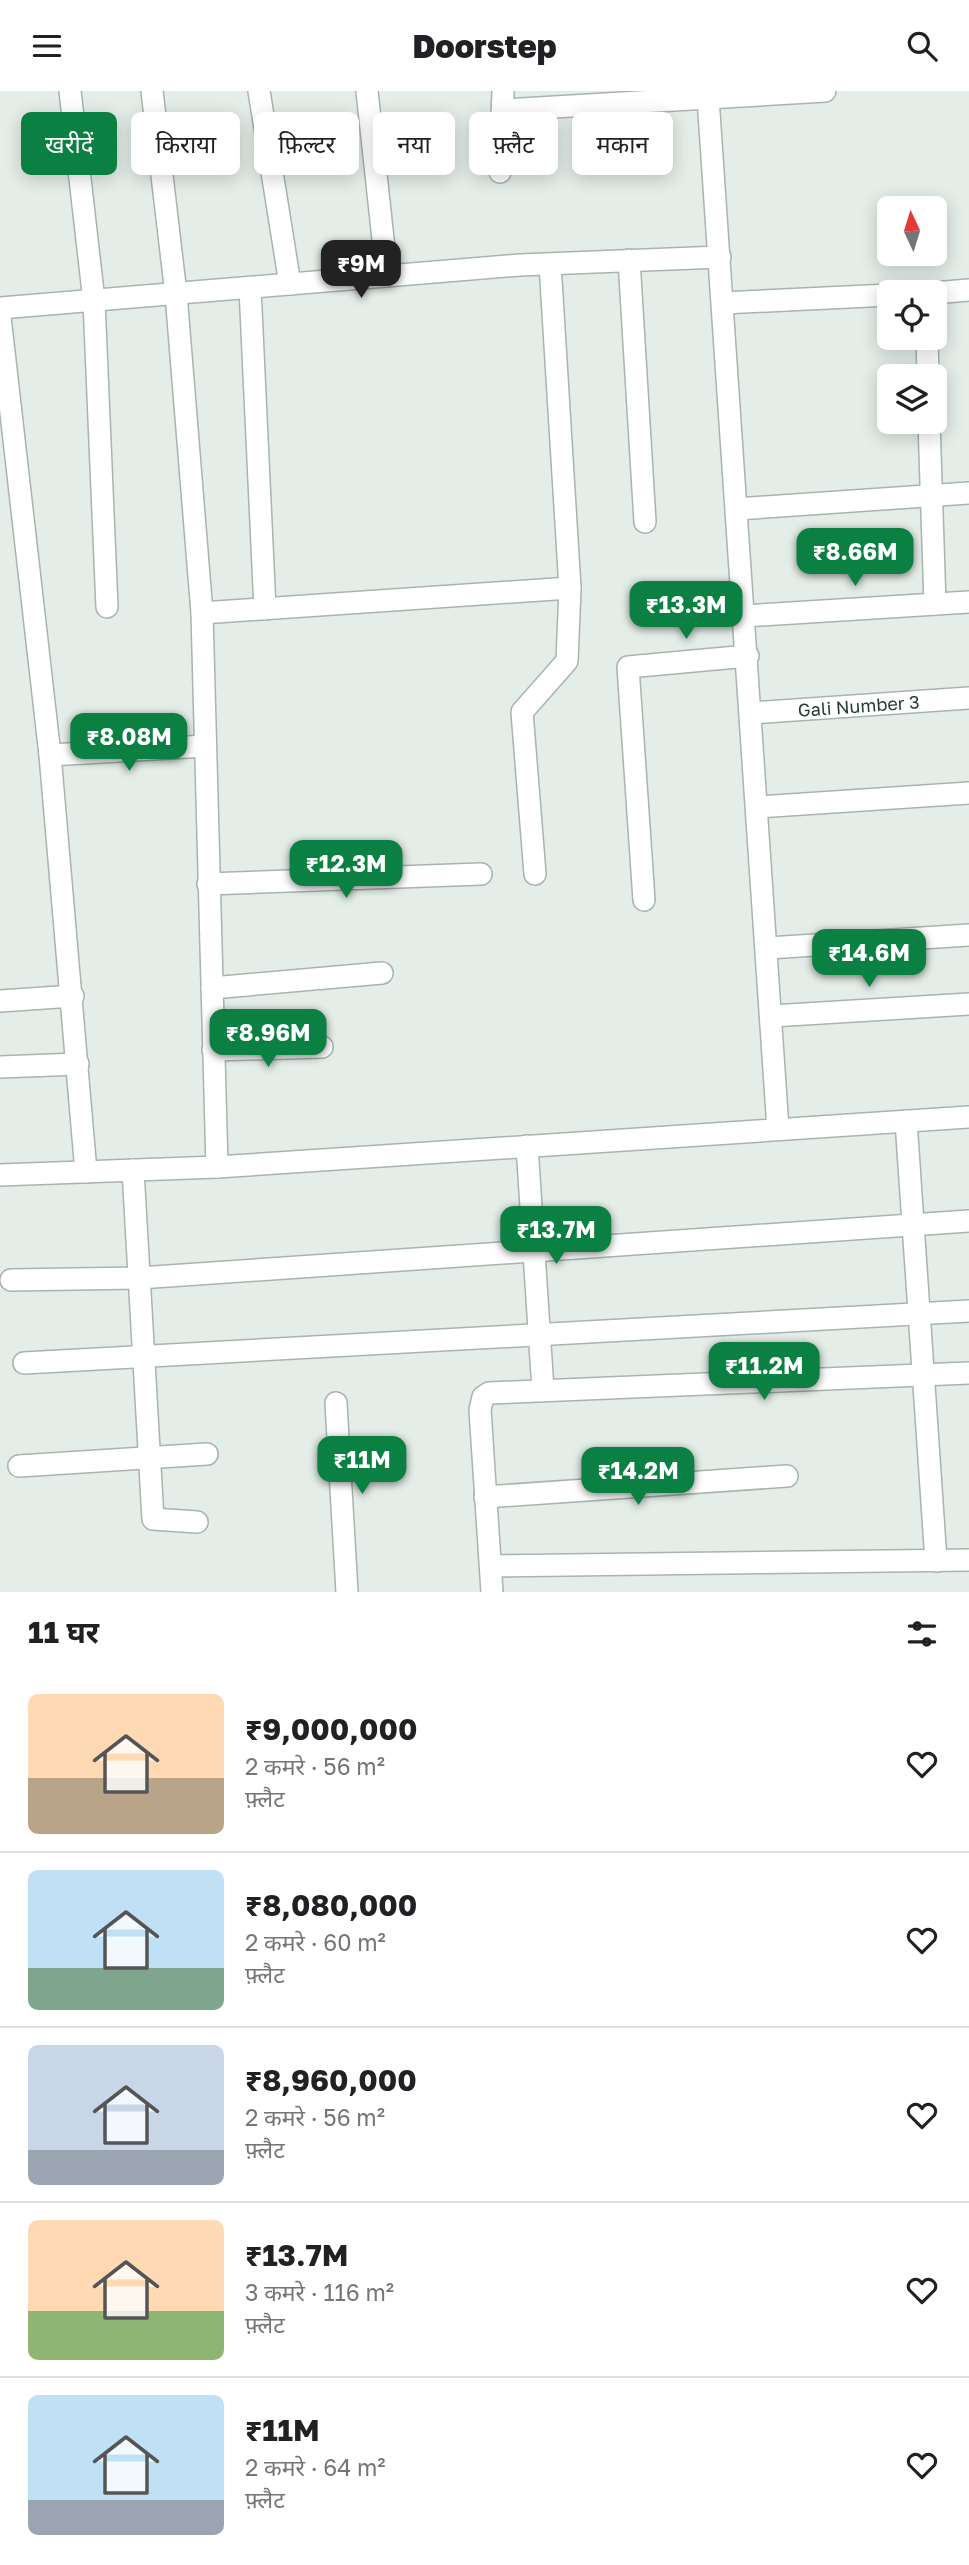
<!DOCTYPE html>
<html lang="hi">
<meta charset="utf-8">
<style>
body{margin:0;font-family:"Golos Text","Noto Sans Devanagari",sans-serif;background:#f6f6f6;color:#202124;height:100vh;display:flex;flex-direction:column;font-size:26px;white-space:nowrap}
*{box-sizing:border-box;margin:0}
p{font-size:23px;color:#757577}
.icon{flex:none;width:38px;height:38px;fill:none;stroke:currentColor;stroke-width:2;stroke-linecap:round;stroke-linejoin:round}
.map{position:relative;height:1501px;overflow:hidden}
.sheet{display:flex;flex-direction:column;background:#fff;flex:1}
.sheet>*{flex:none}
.guide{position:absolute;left:21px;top:21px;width:928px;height:63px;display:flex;gap:14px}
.needle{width:46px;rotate:356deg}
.buttons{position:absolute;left:877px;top:105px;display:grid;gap:14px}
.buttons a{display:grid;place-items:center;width:70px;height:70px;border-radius:10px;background:#fff;box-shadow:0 4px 18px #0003;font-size:35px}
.price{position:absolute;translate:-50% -60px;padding:0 16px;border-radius:14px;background:#0b8043;color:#fff;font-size:23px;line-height:46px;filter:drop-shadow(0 2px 4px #0008)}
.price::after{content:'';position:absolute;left:50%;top:42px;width:21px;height:16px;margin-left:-10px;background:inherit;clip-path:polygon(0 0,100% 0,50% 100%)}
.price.on{background:#222;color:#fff}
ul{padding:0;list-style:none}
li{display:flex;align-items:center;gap:21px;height:175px;padding:0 28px}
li+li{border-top:2px solid #e0e0e0}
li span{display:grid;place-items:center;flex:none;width:196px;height:140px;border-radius:10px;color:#555}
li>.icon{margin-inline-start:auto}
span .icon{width:84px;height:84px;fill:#fffc;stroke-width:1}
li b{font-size:30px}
h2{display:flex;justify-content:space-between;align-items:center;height:84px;padding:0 28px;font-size:30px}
.chip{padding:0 24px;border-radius:10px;background:#fff;box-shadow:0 4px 18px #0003;font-size:24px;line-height:63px}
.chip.on{background:#0b8043;color:#fff}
header{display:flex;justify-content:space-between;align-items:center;height:91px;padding:0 28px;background:#fff;font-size:32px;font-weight:800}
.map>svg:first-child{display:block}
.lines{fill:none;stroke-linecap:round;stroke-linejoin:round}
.minor-casing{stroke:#a7b5ae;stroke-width:24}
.minor{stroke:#fff;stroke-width:21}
.labels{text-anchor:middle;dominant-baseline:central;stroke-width:6;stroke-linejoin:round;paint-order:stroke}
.street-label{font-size:18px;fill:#243e34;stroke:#f4f9f6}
</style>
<header><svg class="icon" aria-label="menu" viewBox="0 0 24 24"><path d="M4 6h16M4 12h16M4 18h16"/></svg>Doorstep<svg class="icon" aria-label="search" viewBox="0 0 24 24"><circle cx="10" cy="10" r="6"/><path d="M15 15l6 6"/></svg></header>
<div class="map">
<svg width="969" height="1501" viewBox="0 0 969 1501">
<rect width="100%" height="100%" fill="#e4ede8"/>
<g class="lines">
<defs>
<g id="minor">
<polyline points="70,0 94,210 107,516"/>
<polyline points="152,0 176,203 202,522 217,1076"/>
<polyline points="259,0 290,193"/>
<polyline points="367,0 387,185"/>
<polyline points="708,7 778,1038"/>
<polyline points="504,19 825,0"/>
<polyline points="500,81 503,0"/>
<polyline points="629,169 645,431"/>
<polyline points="250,197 265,518"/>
<polyline points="934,202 969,199"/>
<polyline points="723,212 889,204"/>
<polyline points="0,217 520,174 720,166"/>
<polyline points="0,226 50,664 86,1081"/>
<polyline points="927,247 928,285"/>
<polyline points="929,331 935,513"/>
<polyline points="737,418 969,402"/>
<polyline points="202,522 570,497"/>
<polyline points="744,525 969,511"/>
<path id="s1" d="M 751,622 L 969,607"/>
<polyline points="50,664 205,655"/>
<polyline points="758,716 969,702"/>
<polyline points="535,783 522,621 567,570 570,497 550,173"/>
<polyline points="208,793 481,783"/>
<polyline points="644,809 628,576 748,565"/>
<polyline points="768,857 969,844"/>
<polyline points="212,897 382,882"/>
<polyline points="0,910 73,905"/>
<polyline points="772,925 969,913"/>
<polyline points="213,959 322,956"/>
<polyline points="0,976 78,973"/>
<polyline points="906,1030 936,1470"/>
<polyline points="527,1055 543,1299"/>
<polyline points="133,1079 153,1428 197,1431"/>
<polyline points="0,1084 217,1076 969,1026"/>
<polyline points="11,1189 139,1187 969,1130"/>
<polyline points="24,1272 969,1220"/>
<polyline points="336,1312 347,1501"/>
<polyline points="19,1375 207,1363"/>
<polyline points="485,1406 787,1385"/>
<polyline points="491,1475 969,1469"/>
<polyline points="492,1501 480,1319 483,1306 489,1302 969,1282"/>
</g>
</defs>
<use href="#minor" class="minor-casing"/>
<use href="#minor" class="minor"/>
</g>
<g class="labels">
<g class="street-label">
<text stroke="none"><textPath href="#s1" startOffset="108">Gali Number 3</textPath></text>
</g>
</g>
</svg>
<div class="buttons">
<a><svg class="needle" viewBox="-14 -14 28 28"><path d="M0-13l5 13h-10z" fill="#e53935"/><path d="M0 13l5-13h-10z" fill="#757577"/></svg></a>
<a><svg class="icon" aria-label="locate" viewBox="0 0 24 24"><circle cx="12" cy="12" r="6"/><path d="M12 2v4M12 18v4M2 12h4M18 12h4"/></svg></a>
<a><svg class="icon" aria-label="layers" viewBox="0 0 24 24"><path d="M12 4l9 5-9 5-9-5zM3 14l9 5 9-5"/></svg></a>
</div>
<b class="price on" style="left:361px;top:209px">₹9M</b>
<b class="price" style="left:855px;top:497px">₹8.66M</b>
<b class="price" style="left:686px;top:550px">₹13.3M</b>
<b class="price" style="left:129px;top:682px">₹8.08M</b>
<b class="price" style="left:346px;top:809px">₹12.3M</b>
<b class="price" style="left:869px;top:898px">₹14.6M</b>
<b class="price" style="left:268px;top:978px">₹8.96M</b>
<b class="price" style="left:556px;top:1175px">₹13.7M</b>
<b class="price" style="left:764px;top:1311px">₹11.2M</b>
<b class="price" style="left:362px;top:1405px">₹11M</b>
<b class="price" style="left:638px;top:1416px">₹14.2M</b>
<div class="guide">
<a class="chip on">खरीदें</a>
<a class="chip">किराया</a>
<a class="chip">फ़िल्टर</a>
<a class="chip">नया</a>
<a class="chip">फ़्लैट</a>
<a class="chip">मकान</a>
</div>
</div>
<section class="sheet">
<h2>11 घर<svg class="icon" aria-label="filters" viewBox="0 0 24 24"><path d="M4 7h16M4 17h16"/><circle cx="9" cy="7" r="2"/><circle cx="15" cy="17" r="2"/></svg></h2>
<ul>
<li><span style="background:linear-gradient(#ffd9b3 60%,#b9a48a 0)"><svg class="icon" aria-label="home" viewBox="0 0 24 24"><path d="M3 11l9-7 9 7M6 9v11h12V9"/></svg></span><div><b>₹9,000,000</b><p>2 कमरे · 56 m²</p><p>फ़्लैट</p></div><svg class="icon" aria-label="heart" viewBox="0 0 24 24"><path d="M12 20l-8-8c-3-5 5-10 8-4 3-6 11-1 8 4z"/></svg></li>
<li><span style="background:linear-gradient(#bfe0f5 70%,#7fa58c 0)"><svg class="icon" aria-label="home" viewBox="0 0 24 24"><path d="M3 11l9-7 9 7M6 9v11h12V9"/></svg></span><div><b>₹8,080,000</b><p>2 कमरे · 60 m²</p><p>फ़्लैट</p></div><svg class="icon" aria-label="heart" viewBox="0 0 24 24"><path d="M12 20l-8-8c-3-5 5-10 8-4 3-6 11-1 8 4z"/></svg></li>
<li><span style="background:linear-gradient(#c9d6e8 75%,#9aa5b1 0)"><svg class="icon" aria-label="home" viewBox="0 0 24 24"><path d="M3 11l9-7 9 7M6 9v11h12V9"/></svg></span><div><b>₹8,960,000</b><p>2 कमरे · 56 m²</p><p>फ़्लैट</p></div><svg class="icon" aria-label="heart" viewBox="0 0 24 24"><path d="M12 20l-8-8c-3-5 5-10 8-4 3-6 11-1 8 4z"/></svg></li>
<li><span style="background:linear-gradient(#ffd9b3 65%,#8fb573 0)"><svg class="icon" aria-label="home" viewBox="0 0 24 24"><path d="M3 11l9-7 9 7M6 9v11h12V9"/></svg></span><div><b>₹13.7M</b><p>3 कमरे · 116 m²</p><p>फ़्लैट</p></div><svg class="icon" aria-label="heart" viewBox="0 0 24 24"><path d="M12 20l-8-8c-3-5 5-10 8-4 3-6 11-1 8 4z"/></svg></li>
<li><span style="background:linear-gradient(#bfe0f5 75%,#9aa5b1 0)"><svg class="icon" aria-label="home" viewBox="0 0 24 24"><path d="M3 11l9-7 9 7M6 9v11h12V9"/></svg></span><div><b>₹11M</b><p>2 कमरे · 64 m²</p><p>फ़्लैट</p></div><svg class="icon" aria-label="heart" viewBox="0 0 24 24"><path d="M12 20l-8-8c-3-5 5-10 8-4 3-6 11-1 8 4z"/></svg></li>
</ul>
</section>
